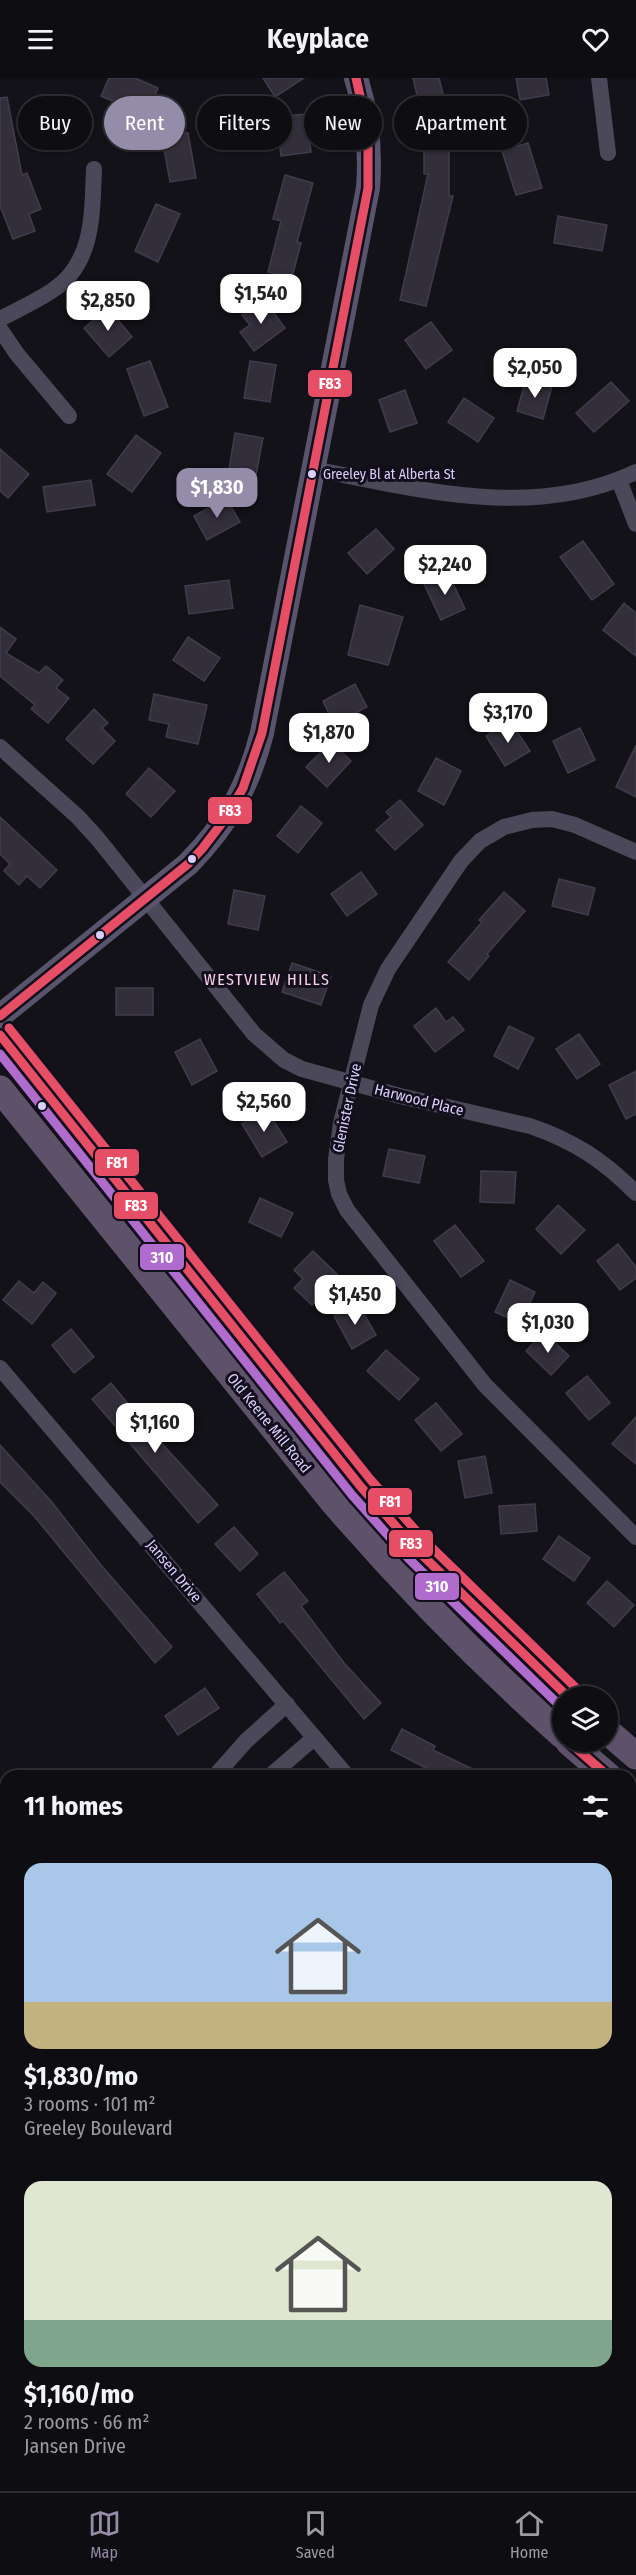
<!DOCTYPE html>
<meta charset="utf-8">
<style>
body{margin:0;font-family:"Fira Sans Condensed",sans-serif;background:#1c1c20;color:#f1f3f6;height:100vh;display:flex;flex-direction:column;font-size:22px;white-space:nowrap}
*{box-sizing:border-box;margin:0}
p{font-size:20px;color:#9b9c9f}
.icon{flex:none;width:33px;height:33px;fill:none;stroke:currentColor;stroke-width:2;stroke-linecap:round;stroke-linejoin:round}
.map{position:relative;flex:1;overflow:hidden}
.details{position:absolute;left:0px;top:1692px;width:636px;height:722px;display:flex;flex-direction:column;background:#0e0e12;border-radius:18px 18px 0 0;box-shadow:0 2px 4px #0004,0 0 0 2px #2e2e32}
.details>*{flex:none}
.top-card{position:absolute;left:18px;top:18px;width:600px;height:54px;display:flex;gap:12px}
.controls{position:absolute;left:552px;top:1608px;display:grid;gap:12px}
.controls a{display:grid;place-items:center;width:66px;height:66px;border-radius:50%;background:#0e0e12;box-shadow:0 2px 4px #0004,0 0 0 2px #2e2e32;font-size:30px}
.price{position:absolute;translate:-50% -51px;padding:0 14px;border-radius:12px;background:#fff;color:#222;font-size:20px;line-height:39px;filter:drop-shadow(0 2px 3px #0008)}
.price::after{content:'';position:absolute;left:50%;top:36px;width:18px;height:14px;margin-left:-9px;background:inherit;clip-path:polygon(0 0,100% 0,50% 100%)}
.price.on{background:#948daa;color:#fff}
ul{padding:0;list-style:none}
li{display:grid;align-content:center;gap:12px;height:318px;padding:0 24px}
li span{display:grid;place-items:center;height:186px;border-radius:18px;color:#555}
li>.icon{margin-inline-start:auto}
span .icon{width:108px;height:108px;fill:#fffc;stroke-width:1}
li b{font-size:26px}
h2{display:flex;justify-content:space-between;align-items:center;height:72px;padding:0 24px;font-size:26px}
.pill{padding:0 21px;border-radius:27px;background:#0e0e12;box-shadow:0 2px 4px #0004,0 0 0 2px #2e2e32;font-size:21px;line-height:54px}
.pill.on{background:#948daa;color:#fff}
header{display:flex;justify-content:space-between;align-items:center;height:78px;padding:0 24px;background:#0e0e12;font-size:27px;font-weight:700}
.menu{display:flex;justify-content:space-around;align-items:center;height:84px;border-top:2px solid #2e2e32;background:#0e0e12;font-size:16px;color:#9b9c9f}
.menu a{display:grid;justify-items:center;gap:3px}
.menu .on{color:#948daa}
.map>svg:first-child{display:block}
.green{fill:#122223}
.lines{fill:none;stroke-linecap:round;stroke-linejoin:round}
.stream{stroke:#101a36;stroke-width:5}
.building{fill:#322f3b;stroke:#413c4b;stroke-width:1.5}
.path{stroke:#454e59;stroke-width:3;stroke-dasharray:3 4.5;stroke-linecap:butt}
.street{stroke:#4a4859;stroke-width:16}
.secondary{stroke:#58546b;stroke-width:24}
.primary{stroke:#5e526a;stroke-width:27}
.bus-1-casing{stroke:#120e1c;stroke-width:14}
.bus-2-casing{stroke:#120e1c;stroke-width:14}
.bus-3-casing{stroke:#120e1c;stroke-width:14}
.bus-1{stroke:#e64e66;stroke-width:9}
.bus-2{stroke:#b06ccc;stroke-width:9}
.bus-3{stroke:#e64e66;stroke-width:9}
.bus-dot{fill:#d9cff9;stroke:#120e1c;stroke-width:2}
.labels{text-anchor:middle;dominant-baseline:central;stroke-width:6;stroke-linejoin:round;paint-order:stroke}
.bus-label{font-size:14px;fill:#d9cff9;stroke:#120e1c;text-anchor:start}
.street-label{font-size:15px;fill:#d9cff9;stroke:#120e1c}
.neighbourhood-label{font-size:16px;letter-spacing:1.5px;fill:#f9d1e6;stroke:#120e1c}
.line-badge{stroke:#120e1c;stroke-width:2}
.badge-label{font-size:16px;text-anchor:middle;font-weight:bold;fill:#fff}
</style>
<header><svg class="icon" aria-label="menu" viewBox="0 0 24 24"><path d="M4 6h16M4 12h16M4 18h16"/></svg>Keyplace<svg class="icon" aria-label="heart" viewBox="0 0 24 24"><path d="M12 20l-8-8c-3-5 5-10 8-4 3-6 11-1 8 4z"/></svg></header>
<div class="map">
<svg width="636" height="2413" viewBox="0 0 636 2413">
<rect width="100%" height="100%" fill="#131218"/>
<polygon class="green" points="0,1888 6,1891 6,2408 377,2408 382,2413 0,2413"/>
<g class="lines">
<g class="stream">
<polyline points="0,1973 6,1978"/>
<polyline points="187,2408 188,2413"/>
</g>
</g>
<g class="building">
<polygon points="109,0 135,0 158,10 147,38 101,18"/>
<polygon points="263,0 304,0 275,19"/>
<polygon points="413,0 439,0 445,24 420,30"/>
<polygon points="516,0 546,0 549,17 520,22"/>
<polygon points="7,19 22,97 27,95 41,131 29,136 35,153 13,161 0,128 0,20"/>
<polygon points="306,36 311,74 281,78 276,39"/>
<polygon points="188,55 196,100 170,104 162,60"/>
<polygon points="424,61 449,61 449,118 453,118 426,228 400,222 428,96 424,96"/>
<polygon points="528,65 542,110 516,117 502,73"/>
<polygon points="285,97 313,105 297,164 301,165 292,199 268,194 281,143 273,141"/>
<polygon points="156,126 180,136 158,184 135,173"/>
<polygon points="558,138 607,147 602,173 554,165"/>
<polygon points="264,221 285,250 254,273 240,254 250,247 242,237"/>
<polygon points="108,230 132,259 109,279 84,250"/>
<polygon points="431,244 452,272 426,291 405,262"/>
<polygon points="150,283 168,329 144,338 127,291"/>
<polygon points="250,283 276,287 270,324 244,320"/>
<polygon points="526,301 552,308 543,341 517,333"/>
<polygon points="611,304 629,323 594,354 576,335"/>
<polygon points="405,312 417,345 390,354 379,322"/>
<polygon points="464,320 494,340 478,364 448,344"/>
<polygon points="235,355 263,360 256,397 229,392"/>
<polygon points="136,357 161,375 132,414 107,396"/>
<polygon points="0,371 29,396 8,420 0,413"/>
<polygon points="91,402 95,427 47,434 43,409"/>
<polygon points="226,420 240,444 207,462 194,438"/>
<polygon points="376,451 394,471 367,496 348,475"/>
<polygon points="583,463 614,506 592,522 560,479"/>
<polygon points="448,495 465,531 441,542 424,506"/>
<polygon points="229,502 233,530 189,536 185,508"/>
<polygon points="624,525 636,535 636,578 603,552"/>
<polygon points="360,527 403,539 388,587 348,577"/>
<polygon points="0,549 16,561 6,575 39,595 46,588 63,602 56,610 69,620 48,645 31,631 35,627 0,598"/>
<polygon points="188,559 220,580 204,603 173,582"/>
<polygon points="355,606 367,629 334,646 323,623"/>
<polygon points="154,616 207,627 198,666 166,659 169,646 149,642"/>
<polygon points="94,631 108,645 102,650 115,663 93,686 66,661"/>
<polygon points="510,643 530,673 505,688 486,658"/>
<polygon points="580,650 595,682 568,695 553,663"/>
<polygon points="331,664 351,683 327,709 306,689"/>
<polygon points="636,667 636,719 616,709"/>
<polygon points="436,680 461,693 444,727 418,713"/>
<polygon points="149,690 175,713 151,739 126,716"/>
<polygon points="400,722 423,747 395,772 376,752 391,739 386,734"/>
<polygon points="301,728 322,745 298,775 277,758"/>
<polygon points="0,739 57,792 40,810 27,798 19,807 4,793 10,786 0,776"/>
<polygon points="361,794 377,816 347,838 331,816"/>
<polygon points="559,801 595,810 588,837 552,828"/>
<polygon points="234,812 265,818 258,852 228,846"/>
<polygon points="504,814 525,833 487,876 489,878 469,902 448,884 482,844 479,842"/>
<polygon points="292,885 331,898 321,927 282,914"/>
<rect x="116" y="910" width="37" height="27"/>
<polygon points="436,930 446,944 453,939 464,952 435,974 414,948"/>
<polygon points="509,948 534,960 518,991 494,978"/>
<polygon points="579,956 600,986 577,1001 556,971"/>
<polygon points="200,961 217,993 192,1007 175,974"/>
<polygon points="636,993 636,1036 626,1041 609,1007"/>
<polygon points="266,1031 287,1064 262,1079 242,1046"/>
<polygon points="389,1071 425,1078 419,1105 383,1098"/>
<polygon points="481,1093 516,1094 514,1125 480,1124"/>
<polygon points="260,1120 293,1135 281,1159 249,1144"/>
<polygon points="558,1127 585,1152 561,1176 536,1151"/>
<polygon points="455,1147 484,1183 461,1199 434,1163"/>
<polygon points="618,1166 636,1189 636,1200 620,1212 597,1183"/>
<polygon points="313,1173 340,1199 312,1227 294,1210 303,1201 294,1192"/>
<polygon points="510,1202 535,1214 520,1245 495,1234"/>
<polygon points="19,1203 34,1215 43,1204 56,1215 32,1246 3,1222"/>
<polygon points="358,1225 376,1257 352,1271 334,1238"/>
<polygon points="71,1251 94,1279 74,1295 52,1267"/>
<polygon points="544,1254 569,1278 551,1297 526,1273"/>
<polygon points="386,1272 419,1301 399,1322 367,1293"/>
<polygon points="587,1298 610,1325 589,1342 566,1315"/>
<polygon points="111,1305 134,1333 133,1334 218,1427 198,1445 92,1321"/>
<polygon points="436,1325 462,1356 441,1373 415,1342"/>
<polygon points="636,1339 636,1386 612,1366"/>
<polygon points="0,1367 51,1423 101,1487 172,1569 155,1585 34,1438 0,1404"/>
<polygon points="485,1378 492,1415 465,1420 458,1383"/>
<polygon points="535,1426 537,1453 501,1456 499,1428"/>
<polygon points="234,1449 258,1476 240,1493 215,1466"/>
<polygon points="559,1458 590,1480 574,1503 543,1481"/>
<polygon points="284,1494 308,1523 301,1528 344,1585 381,1625 364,1641 283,1543 280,1545 257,1516"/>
<polygon points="607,1503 634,1527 614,1549 587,1525"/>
<polygon points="205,1610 219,1630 178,1657 165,1638"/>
<polygon points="402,1651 435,1668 433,1672 487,1698 441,1698 391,1672"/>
</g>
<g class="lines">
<g class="path">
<polyline points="0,1937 6,1940"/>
<polyline points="311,2408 318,2413"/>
</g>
<g class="street">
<polyline points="599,0 608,75"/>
<path d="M 0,241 C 17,232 37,223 53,212 C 94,185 92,136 94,91"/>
<polyline points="0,251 17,276 69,338"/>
<path d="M 313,391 C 419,411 533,443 636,394"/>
<polyline points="619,402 636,446"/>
<path d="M 0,669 L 78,739 L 98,761 L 254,956 L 284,982 L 302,991 L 400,1018 L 530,1048 C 574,1063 603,1082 636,1115"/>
<polyline points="636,774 575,747 552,741 532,742 504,749 480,763 461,783 388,891 371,927 341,1045 336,1081 336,1102 339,1116 347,1132 485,1307 636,1459"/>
<polyline points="0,1290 347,1698"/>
<polyline points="215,1698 246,1663 287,1626"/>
<polyline points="270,1698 314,1660"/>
<polyline points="630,1927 636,1932"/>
<polyline points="630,2138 636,2135"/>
</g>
<path class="secondary" d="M 0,938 L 188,786 C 227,746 248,710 262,655 L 368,110 C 371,71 368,37 356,0"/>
<g class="primary">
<polyline points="0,957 361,1409 417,1472 567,1618"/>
<path d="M 0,1011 L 334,1425 C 405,1507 481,1585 562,1657"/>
<polyline points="608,1654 636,1678"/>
<polyline points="569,1664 608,1698"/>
<polyline points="630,1716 636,1721"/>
</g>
<defs>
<g id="bus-1">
<polyline points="0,938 188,786 202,771 225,741 243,710 262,655 368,110 368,54 356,0"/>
<polyline points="0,957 361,1409 417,1472 567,1618"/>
<polyline points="569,1664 608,1698"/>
</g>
<polyline id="bus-2" points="0,976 352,1417 409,1481 559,1627"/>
<polyline id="bus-3" points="9,950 370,1401 426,1464 575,1609"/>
</defs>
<use href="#bus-1" class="bus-1-casing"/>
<use href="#bus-2" class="bus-2-casing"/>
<use href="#bus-3" class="bus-3-casing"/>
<use href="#bus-1" class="bus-1"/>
<use href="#bus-2" class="bus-2"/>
<use href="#bus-3" class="bus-3"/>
</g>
<g class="bus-dot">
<circle cx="312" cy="396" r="5"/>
<circle cx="192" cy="781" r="5"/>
<circle cx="100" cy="857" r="5"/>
<circle cx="42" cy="1028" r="5"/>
</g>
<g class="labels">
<g class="bus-label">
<text x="323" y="396">Greeley Bl at Alberta St</text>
</g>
<g class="street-label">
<text transform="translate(419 1022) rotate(14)">Harwood Place</text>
<text transform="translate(347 1030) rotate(-78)">Glenister Drive</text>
<text transform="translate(269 1345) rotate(51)">Old Keene Mill Road</text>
<text transform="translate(174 1493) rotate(50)">Jansen Drive</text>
</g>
<g class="neighbourhood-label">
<text x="267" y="901">WESTVIEW HILLS</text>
</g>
</g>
<g class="line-badge">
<rect x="307" y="291" width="46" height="29" rx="6" fill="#e64e66"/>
<rect x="207" y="718" width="46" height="29" rx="6" fill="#e64e66"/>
<rect x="94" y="1070" width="46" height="29" rx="6" fill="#e64e66"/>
<rect x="113" y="1113" width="46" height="29" rx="6" fill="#e64e66"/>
<rect x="139" y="1165" width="46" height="28" rx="6" fill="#b06ccc"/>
<rect x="367" y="1409" width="46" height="29" rx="6" fill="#e64e66"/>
<rect x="388" y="1451" width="46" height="29" rx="6" fill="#e64e66"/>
<rect x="414" y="1494" width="46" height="29" rx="6" fill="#b06ccc"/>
</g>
<g class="badge-label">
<text x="330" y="311">F83</text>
<text x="230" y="738">F83</text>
<text x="117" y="1090">F81</text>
<text x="136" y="1133">F83</text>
<text x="162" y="1185">310</text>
<text x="390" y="1429">F81</text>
<text x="411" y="1471">F83</text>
<text x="437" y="1514">310</text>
</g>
</svg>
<div class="controls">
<a><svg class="icon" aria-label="layers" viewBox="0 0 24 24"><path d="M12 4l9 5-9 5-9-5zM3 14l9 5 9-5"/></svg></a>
</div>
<b class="price" style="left:261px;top:247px">$1,540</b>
<b class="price" style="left:108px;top:254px">$2,850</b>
<b class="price" style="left:535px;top:321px">$2,050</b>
<b class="price on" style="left:217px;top:441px">$1,830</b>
<b class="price" style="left:445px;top:518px">$2,240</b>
<b class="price" style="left:508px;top:666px">$3,170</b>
<b class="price" style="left:329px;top:686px">$1,870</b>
<b class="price" style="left:264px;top:1055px">$2,560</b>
<b class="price" style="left:355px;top:1248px">$1,450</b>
<b class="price" style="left:548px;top:1276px">$1,030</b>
<b class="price" style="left:155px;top:1376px">$1,160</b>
<div class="top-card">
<a class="pill">Buy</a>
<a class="pill on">Rent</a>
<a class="pill">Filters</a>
<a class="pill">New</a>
<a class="pill">Apartment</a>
</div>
<section class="details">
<h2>11 homes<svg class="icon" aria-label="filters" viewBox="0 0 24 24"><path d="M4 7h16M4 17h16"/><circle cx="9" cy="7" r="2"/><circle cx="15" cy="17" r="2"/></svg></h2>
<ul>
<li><span style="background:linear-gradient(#a9c7e8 75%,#c2b280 0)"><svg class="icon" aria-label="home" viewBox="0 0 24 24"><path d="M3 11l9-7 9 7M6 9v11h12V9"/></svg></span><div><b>$1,830/mo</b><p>3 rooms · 101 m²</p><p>Greeley Boulevard</p></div></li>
<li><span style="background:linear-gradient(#dfe7d0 75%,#7fa58c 0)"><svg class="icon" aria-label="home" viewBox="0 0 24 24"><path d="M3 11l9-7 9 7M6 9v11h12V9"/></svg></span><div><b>$1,160/mo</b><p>2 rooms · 66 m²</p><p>Jansen Drive</p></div></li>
</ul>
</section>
</div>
<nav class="menu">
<a class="on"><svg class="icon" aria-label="map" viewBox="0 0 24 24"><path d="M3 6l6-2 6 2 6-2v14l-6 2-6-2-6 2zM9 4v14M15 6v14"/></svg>Map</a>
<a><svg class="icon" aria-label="saved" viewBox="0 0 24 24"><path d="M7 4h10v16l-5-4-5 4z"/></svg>Saved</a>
<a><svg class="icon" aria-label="home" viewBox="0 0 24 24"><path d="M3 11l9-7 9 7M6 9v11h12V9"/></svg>Home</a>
</nav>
